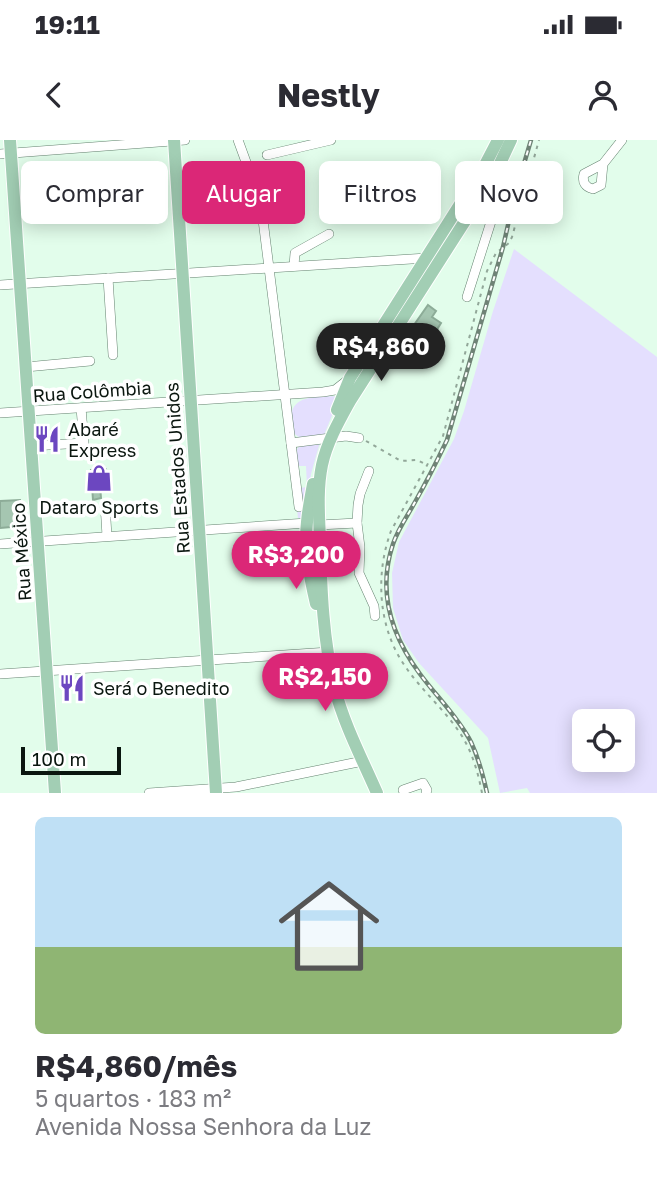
<!DOCTYPE html>
<html lang="pt">
<meta charset="utf-8">
<style>
body{margin:0;font-family:"Golos Text",sans-serif;background:#f2f2f3;color:#2b2b33;height:100vh;display:flex;flex-direction:column;font-size:26px;white-space:nowrap}
*{box-sizing:border-box;margin:0}
p{font-size:23px;color:#7c7c81}
.icon{flex:none;width:38px;height:38px;fill:none;stroke:currentColor;stroke-width:2;stroke-linecap:round;stroke-linejoin:round}
.map{position:relative;height:653px;overflow:hidden}
.details{display:flex;flex-direction:column;background:#fff;flex:1}
.details>*{flex:none}
.guide{position:absolute;left:21px;top:21px;width:616px;height:63px;display:flex;gap:14px}
.fabs{position:absolute;left:572px;top:569px;display:grid;gap:14px}
.fabs a{display:grid;place-items:center;width:63px;height:63px;border-radius:10px;background:#fff;box-shadow:0 4px 18px #0003;font-size:35px}
.scale{position:absolute;left:21px;bottom:18px;width:100px;box-sizing:border-box;padding-left:7px;border:4px solid #0a160f;border-top:0;font-size:19px;line-height:24px;white-space:nowrap;color:#0a160f;-webkit-text-stroke:5px #fff;paint-order:stroke}
.price{position:absolute;translate:-50% -60px;padding:0 16px;border-radius:24px;background:#db2777;color:#fff;font-size:23px;line-height:46px;filter:drop-shadow(0 2px 4px #0008)}
.price::after{content:'';position:absolute;left:50%;top:42px;width:21px;height:16px;margin-left:-10px;background:inherit;clip-path:polygon(0 0,100% 0,50% 100%)}
.price.selected{background:#222;color:#fff}
ul{padding:0;list-style:none}
li{display:grid;align-content:center;gap:14px;height:371px;padding:0 35px}
li+li{border-top:2px solid #e1e1e2}
li span{display:grid;place-items:center;height:217px;border-radius:10px;color:#555}
li>.icon{margin-inline-start:auto}
span .icon{width:126px;height:126px;fill:#fffc;stroke-width:1}
li b{font-size:30px}
.tag{padding:0 24px;border-radius:10px;background:#fff;box-shadow:0 4px 18px #0003;font-size:24px;line-height:63px}
.tag.selected{background:#db2777;color:#fff}
.status{display:flex;justify-content:space-between;align-items:center;height:49px;padding:0 35px;background:#fff;direction:ltr}
.status svg{height:19px;fill:currentColor}
header{display:flex;justify-content:space-between;align-items:center;height:91px;padding:0 35px;background:#fff;font-size:32px;font-weight:700}
.map>svg:first-child{display:block}
.green{fill:#e4dffe;fill-rule:evenodd}
.building{fill:#a5c6b1;stroke:#8dac98;stroke-width:2}
.lines{fill:none;stroke-linecap:round;stroke-linejoin:round}
.minor-casing{stroke:#658370;stroke-width:10}
.major-casing{stroke:#fff;stroke-width:14}
.path{stroke:#92a799;stroke-width:2;stroke-dasharray:3.5 5;stroke-linecap:butt}
.minor{stroke:#fff;stroke-width:9}
.major{stroke:#a2ceb4;stroke-width:12}
.rail-casing{stroke:#6f8376;stroke-width:4.5}
.rail{stroke:#fff;stroke-width:2;stroke-dasharray:5;stroke-linecap:butt}
.labels{text-anchor:middle;dominant-baseline:central;stroke-width:7;stroke-linejoin:round;paint-order:stroke}
.street-label{font-size:18px;fill:#0a160f;stroke:#fff}
.poi-label{font-size:18px;fill:#0a160f;stroke:#fff;text-anchor:start}
</style>
<div class="status"><b>19:11</b><svg viewBox="0 0 49 12"><path d="M0 12V9h3v3zM5 12V6h3v6zM10 12V3h3v9zM15 12V0h3v12zM26 1h20v11H26zM47 4h2v5h-2z"/></svg></div>
<header><svg class="icon" aria-label="back" viewBox="0 0 24 24"><path d="M15 5l-7 7 7 7"/></svg>Nestly<svg class="icon" aria-label="person" viewBox="0 0 24 24"><circle cx="12" cy="8" r="4"/><path d="M4 21q1-7 8-7t8 7"/></svg></header>
<div class="map">
<svg width="657" height="653" viewBox="0 0 657 653">
<rect width="100%" height="100%" fill="#e2fdeb"/>
<g class="green">
<path d="M 514,109 L 657,217 L 657,653 L 530,653 L 527,648 L 500,653 L 488,598 L 419,523 L 403,500 L 393,468 L 392,433 L 399,402 L 454,299 L 464,271 L 493,171 ZM 584,581 L 623,581 L 623,620 L 584,620 Z"/>
<path d="M 340,256 L 324,295 L 299,297 L 293,293 C 292,288 290,281 291,276 C 293,253 323,257 340,256 Z"/>
<polygon points="320,302 311,334 304,378 298,378 297,369 300,348 307,347 306,326 298,326 296,311 299,306"/>
</g>
<g class="building">
<polygon points="428,165 436,171 432,177 441,183 436,191 427,185 423,191 414,185"/>
<polygon points="106,329 107,346 100,346 101,358 93,360 91,330"/>
<polygon points="20,360 22,386 0,388 0,361"/>
</g>
<g class="lines">
<defs>
<g id="minor">
<polyline points="238,0 257,52 262,72 299,367"/>
<polyline points="0,14 185,0"/>
<polyline points="267,15 331,0"/>
<path d="M 603,24 L 601,45 L 593,49 C 585,47 582,42 584,34 L 603,24 L 622,0"/>
<polyline points="294,126 295,113 329,94"/>
<polyline points="108,138 113,215"/>
<polyline points="0,145 427,118"/>
<path d="M 467,157 L 495,69 C 495,61 489,58 482,54"/>
<polyline points="26,227 90,221"/>
<polyline points="0,273 323,252 335,250 349,239"/>
<polyline points="291,303 346,296 359,298"/>
<polyline points="31,306 84,303 81,268"/>
<polyline points="369,331 360,354 358,365 357,383 360,407 359,433 374,466 375,476"/>
<polyline points="105,364 107,396"/>
<polyline points="0,404 307,383 319,385 357,383"/>
<polyline points="0,534 329,512"/>
<polyline points="403,650 423,643 427,650 426,653"/>
<polyline points="149,653 236,647 363,621"/>
</g>
<g id="major">
<polyline points="10,0 55,653"/>
<polyline points="174,0 216,653"/>
<polyline points="337,270 350,238 485,25 498,0"/>
<path d="M 313,344 C 311,356 308,369 307,382 C 304,409 310,438 316,464"/>
<path d="M 377,653 C 363,621 343,582 335,549 C 323,501 321,449 320,400 C 319,375 317,349 322,325 C 327,302 339,281 350,261 L 495,34 L 511,0"/>
</g>
</defs>
<use href="#minor" class="minor-casing"/>
<use href="#major" class="major-casing"/>
<g class="path">
<polyline points="366,301 401,321 417,320 427,325"/>
<path d="M 482,653 C 478,632 472,611 460,593 C 444,569 421,550 405,526 C 378,488 375,434 391,391 L 443,296 L 487,131 L 496,113 L 509,103 L 512,97 L 539,0"/>
</g>
<use href="#minor" class="minor"/>
<use href="#major" class="major"/>
<defs>
<path id="rail" d="M 487,653 C 483,635 479,619 471,602 C 458,577 437,557 420,534 C 391,495 377,452 393,404 C 398,389 408,375 415,362 C 427,341 437,321 447,300 L 503,107 L 515,54 L 531,0"/>
</defs>
<use href="#rail" class="rail-casing"/>
<use href="#rail" class="rail"/>
</g>
<defs>
<symbol id="restaurant-bare" viewBox="-9 -9 18 18"><path d="M-5-6h1v4h1v-4h1v4h1v-4h1v5L-1.5 .5V6h-2V.5L-5-1ZM5-6V6H3V1.5H1.5Q1.5-4 5-6Z" fill="#6c47c0" stroke="#fff" stroke-width="2.5" paint-order="stroke"/></symbol>
<symbol id="shop-bare" viewBox="-9 -9 18 18"><path d="M-5-2.5h2.3a2.7 3.5 0 0 1 5.4 0H5L5.5 6h-11ZM-1.5-2.5h3a1.5 2.3 0 0 0-3 0Z" fill="#6c47c0" stroke="#fff" stroke-width="2.5" paint-order="stroke"/></symbol>
</defs>
<g fill-rule="evenodd">
<use href="#restaurant-bare" x="28" y="280" width="38" height="38"/>
<use href="#shop-bare" x="80" y="319" width="38" height="38"/>
<use href="#restaurant-bare" x="53" y="529" width="38" height="38"/>
</g>
<g class="labels">
<g class="street-label">
<text transform="translate(92 251) rotate(-4)">Rua Colômbia</text>
<text transform="translate(177 328) rotate(-94)">Rua Estados Unidos</text>
<text transform="translate(21 412) rotate(-94)">Rua México</text>
</g>
<g class="poi-label">
<text x="68" y="289">Abaré<tspan x="68" dy="21">Express</tspan></text>
<text x="99" y="367" text-anchor="middle">Dataro Sports</text>
<text x="93" y="548">Será o Benedito</text>
</g>
</g>
</svg>
<div class="fabs">
<a><svg class="icon" aria-label="locate" viewBox="0 0 24 24"><circle cx="12" cy="12" r="6"/><path d="M12 2v4M12 18v4M2 12h4M18 12h4"/></svg></a>
</div>
<div class="scale">100 m</div>
<b class="price selected" style="left:381px;top:243px">R$4,860</b>
<b class="price" style="left:296px;top:451px">R$3,200</b>
<b class="price" style="left:325px;top:573px">R$2,150</b>
<div class="guide">
<a class="tag">Comprar</a>
<a class="tag selected">Alugar</a>
<a class="tag">Filtros</a>
<a class="tag">Novo</a>
</div>
</div>
<section class="details">
<ul>
<li><span style="background:linear-gradient(#bfe0f5 60%,#8fb573 0)"><svg class="icon" aria-label="home" viewBox="0 0 24 24"><path d="M3 11l9-7 9 7M6 9v11h12V9"/></svg></span><div><b>R$4,860/mês</b><p>5 quartos · 183 m²</p><p>Avenida Nossa Senhora da Luz</p></div></li>
</ul>
</section>
